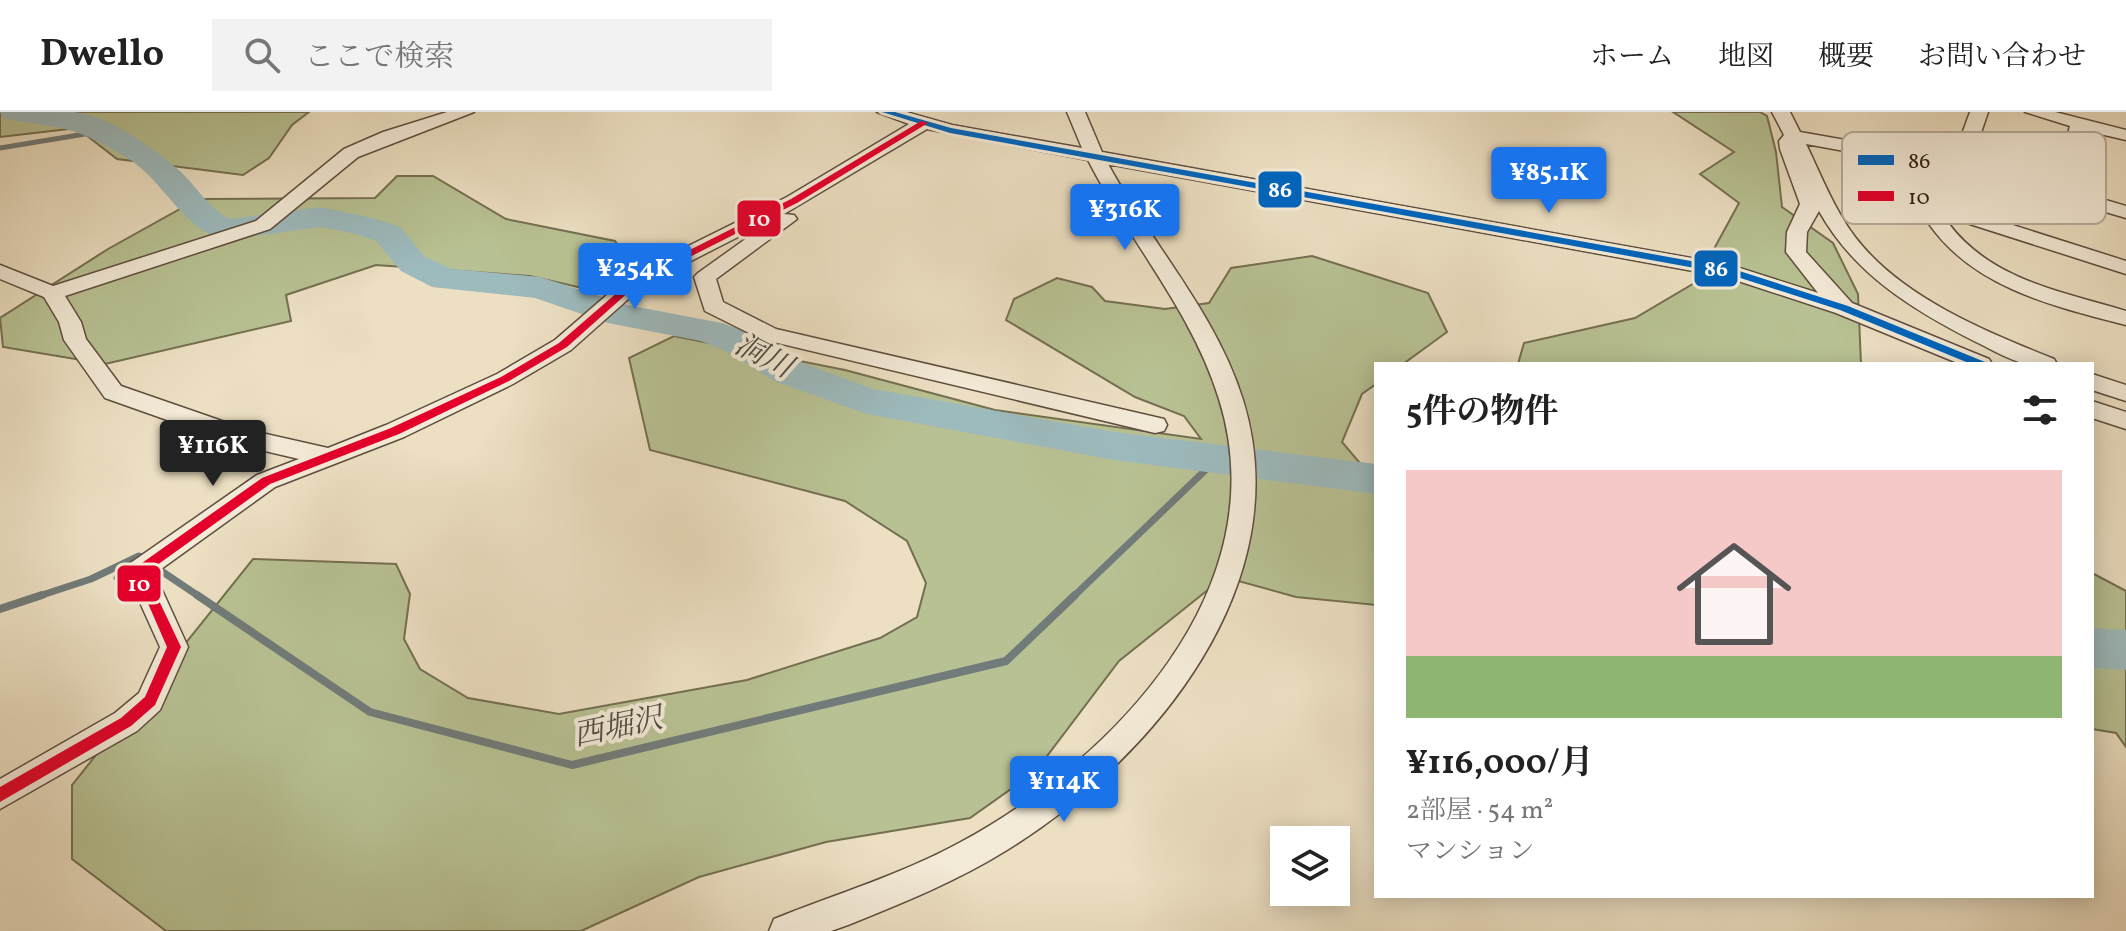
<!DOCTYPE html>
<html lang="ja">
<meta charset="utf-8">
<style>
body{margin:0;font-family:Vollkorn,"Noto Serif JP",serif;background:#f2f2f2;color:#222;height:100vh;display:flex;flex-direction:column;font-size:30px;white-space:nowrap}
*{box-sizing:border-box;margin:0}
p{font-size:26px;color:#767676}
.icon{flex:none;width:44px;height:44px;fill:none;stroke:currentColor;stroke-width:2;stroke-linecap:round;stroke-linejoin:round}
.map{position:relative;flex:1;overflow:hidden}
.drawer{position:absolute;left:1374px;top:250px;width:720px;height:536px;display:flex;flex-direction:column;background:#fff;border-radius:0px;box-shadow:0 4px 20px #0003}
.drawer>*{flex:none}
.controls{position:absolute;left:1270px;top:714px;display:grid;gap:16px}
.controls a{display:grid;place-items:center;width:80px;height:80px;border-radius:0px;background:#fff;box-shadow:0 4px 20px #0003;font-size:40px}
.price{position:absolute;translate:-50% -68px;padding:0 18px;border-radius:8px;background:#1a73e8;color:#fff;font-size:26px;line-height:52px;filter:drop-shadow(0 2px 4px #0008)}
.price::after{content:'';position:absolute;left:50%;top:48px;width:24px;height:18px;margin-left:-12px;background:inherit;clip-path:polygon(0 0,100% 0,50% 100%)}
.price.active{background:#222;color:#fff}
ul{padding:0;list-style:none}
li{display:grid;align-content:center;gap:16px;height:424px;padding:0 32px}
li span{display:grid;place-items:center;height:248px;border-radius:0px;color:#555}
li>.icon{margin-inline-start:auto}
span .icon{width:144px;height:144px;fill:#fffc;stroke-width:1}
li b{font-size:34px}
h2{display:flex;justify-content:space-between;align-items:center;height:96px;padding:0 32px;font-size:34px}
header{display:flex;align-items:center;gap:48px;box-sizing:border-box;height:112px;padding:0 40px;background:#fff;border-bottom:2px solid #e0e0e0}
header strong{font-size:38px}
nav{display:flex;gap:44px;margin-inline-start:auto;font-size:28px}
.search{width:560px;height:72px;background:#f2f2f2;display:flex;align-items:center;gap:20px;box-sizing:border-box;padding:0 28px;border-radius:0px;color:#767676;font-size:30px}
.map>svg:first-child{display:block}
.green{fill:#b8c193;stroke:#746f52;stroke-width:2}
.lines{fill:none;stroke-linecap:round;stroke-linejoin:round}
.stream-far2{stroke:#717b79;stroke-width:5}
.stream-far1{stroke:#717b79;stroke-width:7}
.stream{stroke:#717b79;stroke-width:8}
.river{fill:#9dbabd;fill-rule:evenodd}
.minor-casing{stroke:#5f4e3e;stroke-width:3}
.minor{fill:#f3ead7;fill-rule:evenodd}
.bus-1-casing{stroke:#f3ead7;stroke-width:6}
.bus-2-casing{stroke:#f3ead7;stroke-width:6}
.bus-1{fill:#0065bd;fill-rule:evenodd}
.bus-2{fill:#e4002b;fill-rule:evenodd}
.labels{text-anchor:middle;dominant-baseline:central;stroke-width:8;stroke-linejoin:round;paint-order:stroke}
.water-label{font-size:30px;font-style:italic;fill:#514c45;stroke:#f3ead7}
.key{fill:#f3ead7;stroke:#b8ac9c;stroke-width:2}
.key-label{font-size:22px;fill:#301d12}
.line-badge{stroke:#f3ead7;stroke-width:3}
.badge-label{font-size:22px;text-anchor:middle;font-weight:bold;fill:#fff}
</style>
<header>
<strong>Dwello</strong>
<div class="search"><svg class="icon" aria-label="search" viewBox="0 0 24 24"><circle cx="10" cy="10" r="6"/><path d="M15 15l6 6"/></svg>ここで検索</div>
<nav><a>ホーム</a><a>地図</a><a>概要</a><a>お問い合わせ</a></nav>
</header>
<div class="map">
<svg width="2126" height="819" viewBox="0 0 2126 819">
<rect width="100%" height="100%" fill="#ecdfc2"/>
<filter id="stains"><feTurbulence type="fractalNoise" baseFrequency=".0025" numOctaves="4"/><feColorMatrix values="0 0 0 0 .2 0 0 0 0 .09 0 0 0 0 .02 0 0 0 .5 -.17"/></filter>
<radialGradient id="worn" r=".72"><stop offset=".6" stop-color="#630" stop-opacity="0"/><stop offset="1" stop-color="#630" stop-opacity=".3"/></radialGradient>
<g class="green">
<polygon points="0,0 309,0 292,13 269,46 243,63 117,47 77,16 0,25"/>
<polygon points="1673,0 1760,0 1767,4 1776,40 1782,95 1833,131 1858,182 1861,252 1518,252 1524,231 1635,206 1696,170 1739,91 1700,62 1734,40"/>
<polygon points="397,64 433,64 506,107 615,129 628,149 582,176 530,164 376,153 286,183 291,209 105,252 3,235 0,206 108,137 198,87 375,86"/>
<polygon points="1312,144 1428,181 1447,220 1403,252 1376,252 1376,272 1362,282 1342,330 1376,370 1376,493 1296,485 1224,465 1119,549 1035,660 970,706 826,730 699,765 581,819 166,819 72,747 72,673 253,447 396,452 410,482 404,527 420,557 468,586 559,602 747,568 880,526 917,505 926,471 907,429 845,389 650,338 629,246 674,224 845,258 995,298 1201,327 1184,304 1135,285 1006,208 1014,187 1057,166 1092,175 1105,189 1165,197 1209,191 1231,156"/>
<polygon points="2092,461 2126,479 2126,635 2116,621 2092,617"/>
</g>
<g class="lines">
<polyline class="stream-far2" points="0,36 97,20"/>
<g class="stream-far1">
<polyline points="36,485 91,467 139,444 200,485"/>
<polyline points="1073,485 1218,346"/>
</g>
<g class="stream">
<polyline points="197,483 370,600 572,653 1006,549 1075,483"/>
<polyline points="0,497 42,483"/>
</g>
<g class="river">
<path d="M 0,0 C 24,0 50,0 74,0 C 110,4 155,37 181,60 C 197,75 210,98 230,107 L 320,95 L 376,107 L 400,115 L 425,145 L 452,157 L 540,165 L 627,193 L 722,211 L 758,224 L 802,251 L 873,277 L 1114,320 L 1376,352 L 1376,382 L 1114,348 L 867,302 L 774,269 L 732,242 L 701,229 L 608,211 L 535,186 L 432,175 L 401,159 L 376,129 L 356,122 L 320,115 L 225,128 C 184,118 166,73 132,49 C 113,37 87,22 65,17 C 45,12 24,11 3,6 Z"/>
<polygon points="2092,516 2126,518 2126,558 2092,556"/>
</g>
<defs>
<g id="minor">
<path d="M 447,0 L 474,0 L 358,45 L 270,117 L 65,184 L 81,210 L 86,227 L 121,274 L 248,318 L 328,336 L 386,313 L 497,262 L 555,228 L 630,163 L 787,85 L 909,12 L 877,0 L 906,0 L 952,13 L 1082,36 L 1067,0 L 1085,0 L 1102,40 L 1730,153 L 1818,181 L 1786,140 L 1787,120 L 1800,92 L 1780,37 L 1779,29 L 1784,23 L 1772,0 L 1790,0 L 1800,20 L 1953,47 L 1970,0 L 1988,0 L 1956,95 L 2126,149 L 2126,162 L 1951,106 L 1949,112 C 1991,168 2063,180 2126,199 L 2126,213 C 2053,194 1974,176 1929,112 L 1949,58 L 1806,32 C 1821,63 1834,97 1855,125 C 1902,186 1985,219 2054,247 L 2057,252 C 2048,252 2036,254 2027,252 C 2010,249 1991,237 1976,230 C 1913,198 1854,162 1819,99 L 1807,120 L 1806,140 L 1852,191 L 1989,247 L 1992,252 L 1960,252 L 1836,201 L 1726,165 L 1108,52 C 1151,131 1216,201 1243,288 C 1300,471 1153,648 1007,738 C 957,769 903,791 848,813 L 831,819 L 769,819 L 774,807 C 836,782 900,763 959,731 C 1112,649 1279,477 1219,287 C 1192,199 1129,129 1088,48 L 927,17 L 784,102 L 794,103 L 797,107 L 716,167 L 723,190 L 776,217 L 1164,307 L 1167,313 L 1164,319 L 1155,321 L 761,227 L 705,199 L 694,165 L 698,161 L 775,106 L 644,173 L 571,238 L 513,272 L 404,325 L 275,375 L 150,465 L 158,469 L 188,535 L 160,598 L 137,619 L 0,697 L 0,667 L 115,601 L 139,581 L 160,535 L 137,484 L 119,473 L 115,466 L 119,459 L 257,363 L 299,347 L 235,332 L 105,286 L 64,228 L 59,210 L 44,185 L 0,167 L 0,153 L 53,174 L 256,109 L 344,37 L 383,20 Z"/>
<polygon points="2025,0 2055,0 2126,18 2126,28 2087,19 2072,78 2126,94 2126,106 2055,85 2052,81 2070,14"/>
<polygon points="2092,262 2126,273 2126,289 2092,278"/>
<polygon points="2092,289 2126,300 2126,317 2092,306"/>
</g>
</defs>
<use href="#minor" class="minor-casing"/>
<use href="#minor" class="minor"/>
<defs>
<polygon id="bus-1" points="882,0 895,0 951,16 1730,156 1848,194 1985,250 1986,252 1971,252 1840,198 1728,162 950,21"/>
<polygon id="bus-2" points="921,9 928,11 797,91 640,170 567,235 509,269 399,322 270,372 139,466 152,474 181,535 155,593 131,614 0,690 0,675 121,606 145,585 167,535 143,480 125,469 123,466 125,463 262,366 391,316 501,265 559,231 634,166 791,87"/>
</defs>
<use href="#bus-1" class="bus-1-casing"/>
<use href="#bus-2" class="bus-2-casing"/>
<use href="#bus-1" class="bus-1"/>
<use href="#bus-2" class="bus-2"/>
</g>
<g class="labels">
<g class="water-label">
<text transform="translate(763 245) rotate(27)">洞川</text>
<text transform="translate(618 616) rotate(-12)">西堀沢</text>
</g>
</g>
<rect x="1842" y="20" width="264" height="92" rx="12" class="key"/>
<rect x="1858" y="43" width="36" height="10" fill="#0065bd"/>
<rect x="1858" y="79" width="36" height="10" fill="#e4002b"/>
<g class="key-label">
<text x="1908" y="56">86</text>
<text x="1908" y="92">10</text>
</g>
<g class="line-badge">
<rect x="1257" y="58" width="46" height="39" rx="8" fill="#0065bd"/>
<rect x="736" y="87" width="46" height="39" rx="8" fill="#e4002b"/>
<rect x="1693" y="137" width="46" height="39" rx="8" fill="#0065bd"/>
<rect x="116" y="452" width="46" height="39" rx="8" fill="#e4002b"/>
</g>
<g class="badge-label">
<text x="1280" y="85">86</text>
<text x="759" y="114">10</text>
<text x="1716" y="164">86</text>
<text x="139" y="479">10</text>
</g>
<rect width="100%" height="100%" filter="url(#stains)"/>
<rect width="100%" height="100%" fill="url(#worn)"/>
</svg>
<div class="controls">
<a><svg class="icon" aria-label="layers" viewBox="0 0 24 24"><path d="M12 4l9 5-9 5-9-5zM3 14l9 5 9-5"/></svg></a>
</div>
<b class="price" style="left:1549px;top:103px">¥85.1K</b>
<b class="price" style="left:1125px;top:140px">¥316K</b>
<b class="price" style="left:635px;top:199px">¥254K</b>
<b class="price active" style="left:213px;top:376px">¥116K</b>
<b class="price" style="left:1064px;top:712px">¥114K</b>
<section class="drawer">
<h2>5件の物件<svg class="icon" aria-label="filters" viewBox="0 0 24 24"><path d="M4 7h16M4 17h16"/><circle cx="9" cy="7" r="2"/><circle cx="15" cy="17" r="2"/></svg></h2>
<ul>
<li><span style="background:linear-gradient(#f6c9c9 75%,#8fb573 0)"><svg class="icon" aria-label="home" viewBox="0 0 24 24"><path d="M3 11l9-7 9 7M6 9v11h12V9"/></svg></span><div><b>¥116,000/月</b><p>2部屋 · 54 m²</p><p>マンション</p></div></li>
</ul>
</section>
</div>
